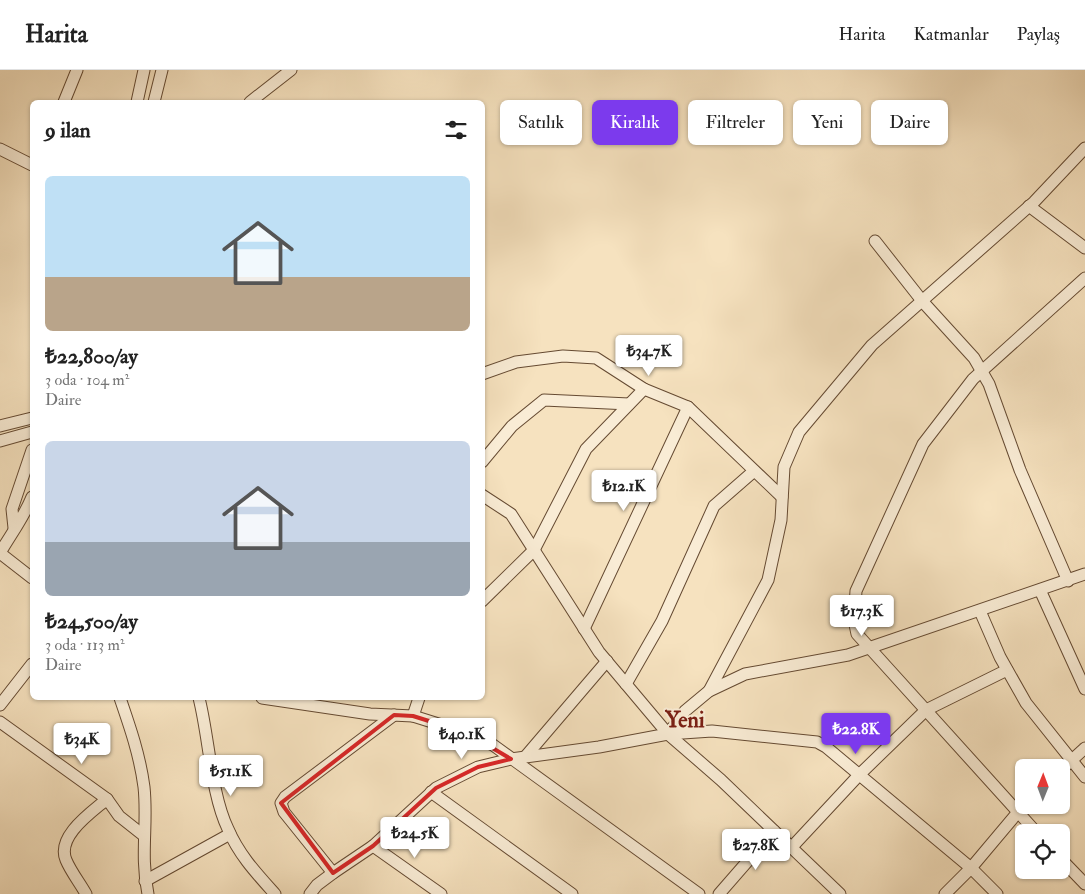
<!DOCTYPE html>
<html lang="tr">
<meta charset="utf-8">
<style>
body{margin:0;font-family:"IM FELL Double Pica",serif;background:#f2f2f2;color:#222;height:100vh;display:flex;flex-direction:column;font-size:19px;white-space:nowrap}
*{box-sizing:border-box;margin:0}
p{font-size:16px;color:#767676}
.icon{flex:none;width:28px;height:28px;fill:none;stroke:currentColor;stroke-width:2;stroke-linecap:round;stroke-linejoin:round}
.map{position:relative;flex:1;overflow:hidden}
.side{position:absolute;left:30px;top:30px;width:455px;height:600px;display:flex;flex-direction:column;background:#fff;border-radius:8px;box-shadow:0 1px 4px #0004}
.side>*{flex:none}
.hud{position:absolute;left:500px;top:30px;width:475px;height:45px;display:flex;gap:10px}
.needle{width:32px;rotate:1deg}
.buttons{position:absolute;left:1015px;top:689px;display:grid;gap:10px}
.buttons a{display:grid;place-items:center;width:55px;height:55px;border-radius:8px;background:#fff;box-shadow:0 1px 4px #0004;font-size:25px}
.price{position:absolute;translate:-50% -42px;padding:0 11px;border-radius:5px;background:#fff;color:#222;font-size:16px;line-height:32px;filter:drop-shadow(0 1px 2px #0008)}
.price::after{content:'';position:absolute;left:50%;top:30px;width:15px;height:11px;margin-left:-8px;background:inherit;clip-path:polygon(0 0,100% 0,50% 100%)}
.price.on{background:#7c3aed;color:#fff}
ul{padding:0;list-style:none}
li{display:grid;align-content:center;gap:10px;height:265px;padding:0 15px}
li span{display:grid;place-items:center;height:155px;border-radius:8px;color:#555}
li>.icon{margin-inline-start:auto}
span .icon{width:90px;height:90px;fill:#fffc;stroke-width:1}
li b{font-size:21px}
h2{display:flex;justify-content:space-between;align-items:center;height:60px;padding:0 15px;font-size:21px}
.pill{padding:0 18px;border-radius:8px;background:#fff;box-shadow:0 1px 4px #0004;font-size:18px;line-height:45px}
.pill.on{background:#7c3aed;color:#fff}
header{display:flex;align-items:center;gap:30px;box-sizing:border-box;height:70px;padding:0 25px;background:#fff;border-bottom:1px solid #e0e0e0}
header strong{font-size:24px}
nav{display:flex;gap:28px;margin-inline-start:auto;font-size:18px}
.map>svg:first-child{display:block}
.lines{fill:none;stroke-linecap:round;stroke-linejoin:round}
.minor-casing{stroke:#654a32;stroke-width:13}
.minor{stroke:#f9ecd5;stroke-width:11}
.marked{fill:none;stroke:#d62828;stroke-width:4;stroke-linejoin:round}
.labels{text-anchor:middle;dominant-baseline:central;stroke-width:4;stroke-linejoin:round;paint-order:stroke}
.district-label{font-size:22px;font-weight:bold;fill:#7a1f14;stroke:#f9ecd5}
</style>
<header>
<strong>Harita</strong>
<nav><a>Harita</a><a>Katmanlar</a><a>Paylaş</a></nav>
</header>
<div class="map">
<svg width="1085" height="824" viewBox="0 0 1085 824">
<rect width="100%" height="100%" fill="#f6e2bf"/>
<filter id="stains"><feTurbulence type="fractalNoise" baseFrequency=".004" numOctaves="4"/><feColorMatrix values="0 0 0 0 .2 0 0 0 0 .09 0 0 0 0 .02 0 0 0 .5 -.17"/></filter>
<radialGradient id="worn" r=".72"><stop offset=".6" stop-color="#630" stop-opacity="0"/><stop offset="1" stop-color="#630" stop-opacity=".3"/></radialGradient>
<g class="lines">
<defs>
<g id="minor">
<polyline points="64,32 77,0"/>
<polyline points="137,32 144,0"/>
<polyline points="154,32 162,0"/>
<polyline points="250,32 291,0"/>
<polyline points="0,79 32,95"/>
<polyline points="1029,136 1085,178"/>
<polyline points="875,171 923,232 974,288 989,314 1020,400 1068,511"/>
<polyline points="482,304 516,292 563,286 596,288 644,319 688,337 782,427"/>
<polyline points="0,356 32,348"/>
<polyline points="0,371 32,362"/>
<polyline points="482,392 512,356 544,330 629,334"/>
<polyline points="482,425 511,444 599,582 668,664 721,710 840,824"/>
<polyline points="14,458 12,439 32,380"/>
<path d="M 0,483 C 11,464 24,447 32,427"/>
<polyline points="0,483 32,508"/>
<polyline points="1040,520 1085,619"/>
<polyline points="482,531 534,480 586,379 644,319"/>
<polyline points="980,541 1000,587 1026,633 1085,707"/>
<polyline points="584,559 688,337"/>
<polyline points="626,614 662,551 714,436 754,401"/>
<polyline points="709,621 768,510 781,450 784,397 799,362 872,275 1034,132 1085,78"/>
<path d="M 120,628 C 130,657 140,686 144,717 C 148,754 140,785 148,824"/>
<path d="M 199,628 C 209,667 211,724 228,759 C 239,785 257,804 275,824"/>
<polyline points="262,628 370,644 413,646 467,663 493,675 699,824"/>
<polyline points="0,635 32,594"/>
<polyline points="413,646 419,628"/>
<polyline points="0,652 107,729 119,746 143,765"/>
<polyline points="668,664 685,641 709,621 745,604 848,585 1085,504"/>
<polyline points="525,687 607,591"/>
<polyline points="1061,700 1085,678"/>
<polyline points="431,722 572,824"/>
<polyline points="1036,762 857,564 854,550 856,521 923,374 973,309 1085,208"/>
<polyline points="373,776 441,824"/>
<polyline points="791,778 859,705 926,640 1007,600"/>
<polyline points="1061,789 1085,814"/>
<polyline points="333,803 284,742 281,733 285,727 394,645"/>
<polyline points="145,811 230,764"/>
<path d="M 86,824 C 80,813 71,802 66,790 C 56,766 92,742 107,729"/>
<polyline points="310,824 317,815 333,803 373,776 436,718 478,697 511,689 599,677 668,664 712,661 817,672 826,677 971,798 997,824"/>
<polyline points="719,824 774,761"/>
<polyline points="945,824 971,798 1024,735"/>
</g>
</defs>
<use href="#minor" class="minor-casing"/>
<use href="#minor" class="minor"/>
</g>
<path class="marked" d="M 394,645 L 413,646 L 467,663 L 511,689 L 478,697 L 436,718 L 373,776 L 333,803 L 281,733 Z"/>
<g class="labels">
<g class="district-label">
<text x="685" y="650">Yeni</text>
</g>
</g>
<rect width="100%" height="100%" filter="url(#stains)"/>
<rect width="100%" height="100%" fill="url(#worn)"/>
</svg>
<div class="buttons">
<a><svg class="needle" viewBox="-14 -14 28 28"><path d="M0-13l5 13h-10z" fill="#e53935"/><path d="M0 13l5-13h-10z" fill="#767676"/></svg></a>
<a><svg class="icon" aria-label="locate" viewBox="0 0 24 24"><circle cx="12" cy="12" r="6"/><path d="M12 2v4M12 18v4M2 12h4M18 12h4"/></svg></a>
</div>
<b class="price" style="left:649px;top:307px">₺34.7K</b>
<b class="price" style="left:624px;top:442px">₺12.1K</b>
<b class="price" style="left:862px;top:567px">₺17.3K</b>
<b class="price on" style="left:856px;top:685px">₺22.8K</b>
<b class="price" style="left:462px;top:690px">₺40.1K</b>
<b class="price" style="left:82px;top:695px">₺34K</b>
<b class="price" style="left:231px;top:727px">₺51.1K</b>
<b class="price" style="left:415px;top:789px">₺24.5K</b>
<b class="price" style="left:756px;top:801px">₺27.8K</b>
<div class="hud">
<a class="pill">Satılık</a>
<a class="pill on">Kiralık</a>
<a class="pill">Filtreler</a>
<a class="pill">Yeni</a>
<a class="pill">Daire</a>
</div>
<section class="side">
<h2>9 ilan<svg class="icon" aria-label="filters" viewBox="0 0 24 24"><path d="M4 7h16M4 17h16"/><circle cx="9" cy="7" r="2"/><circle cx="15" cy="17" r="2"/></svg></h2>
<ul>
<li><span style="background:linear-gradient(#bfe0f5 65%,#b9a48a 0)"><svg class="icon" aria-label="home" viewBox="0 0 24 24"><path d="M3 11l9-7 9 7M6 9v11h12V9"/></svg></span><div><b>₺22,800/ay</b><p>3 oda · 104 m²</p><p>Daire</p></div></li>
<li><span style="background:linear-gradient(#c9d6e8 65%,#9aa5b1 0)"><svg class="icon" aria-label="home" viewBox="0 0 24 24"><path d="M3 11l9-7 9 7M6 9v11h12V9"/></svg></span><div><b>₺24,500/ay</b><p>3 oda · 113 m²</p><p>Daire</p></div></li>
</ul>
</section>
</div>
